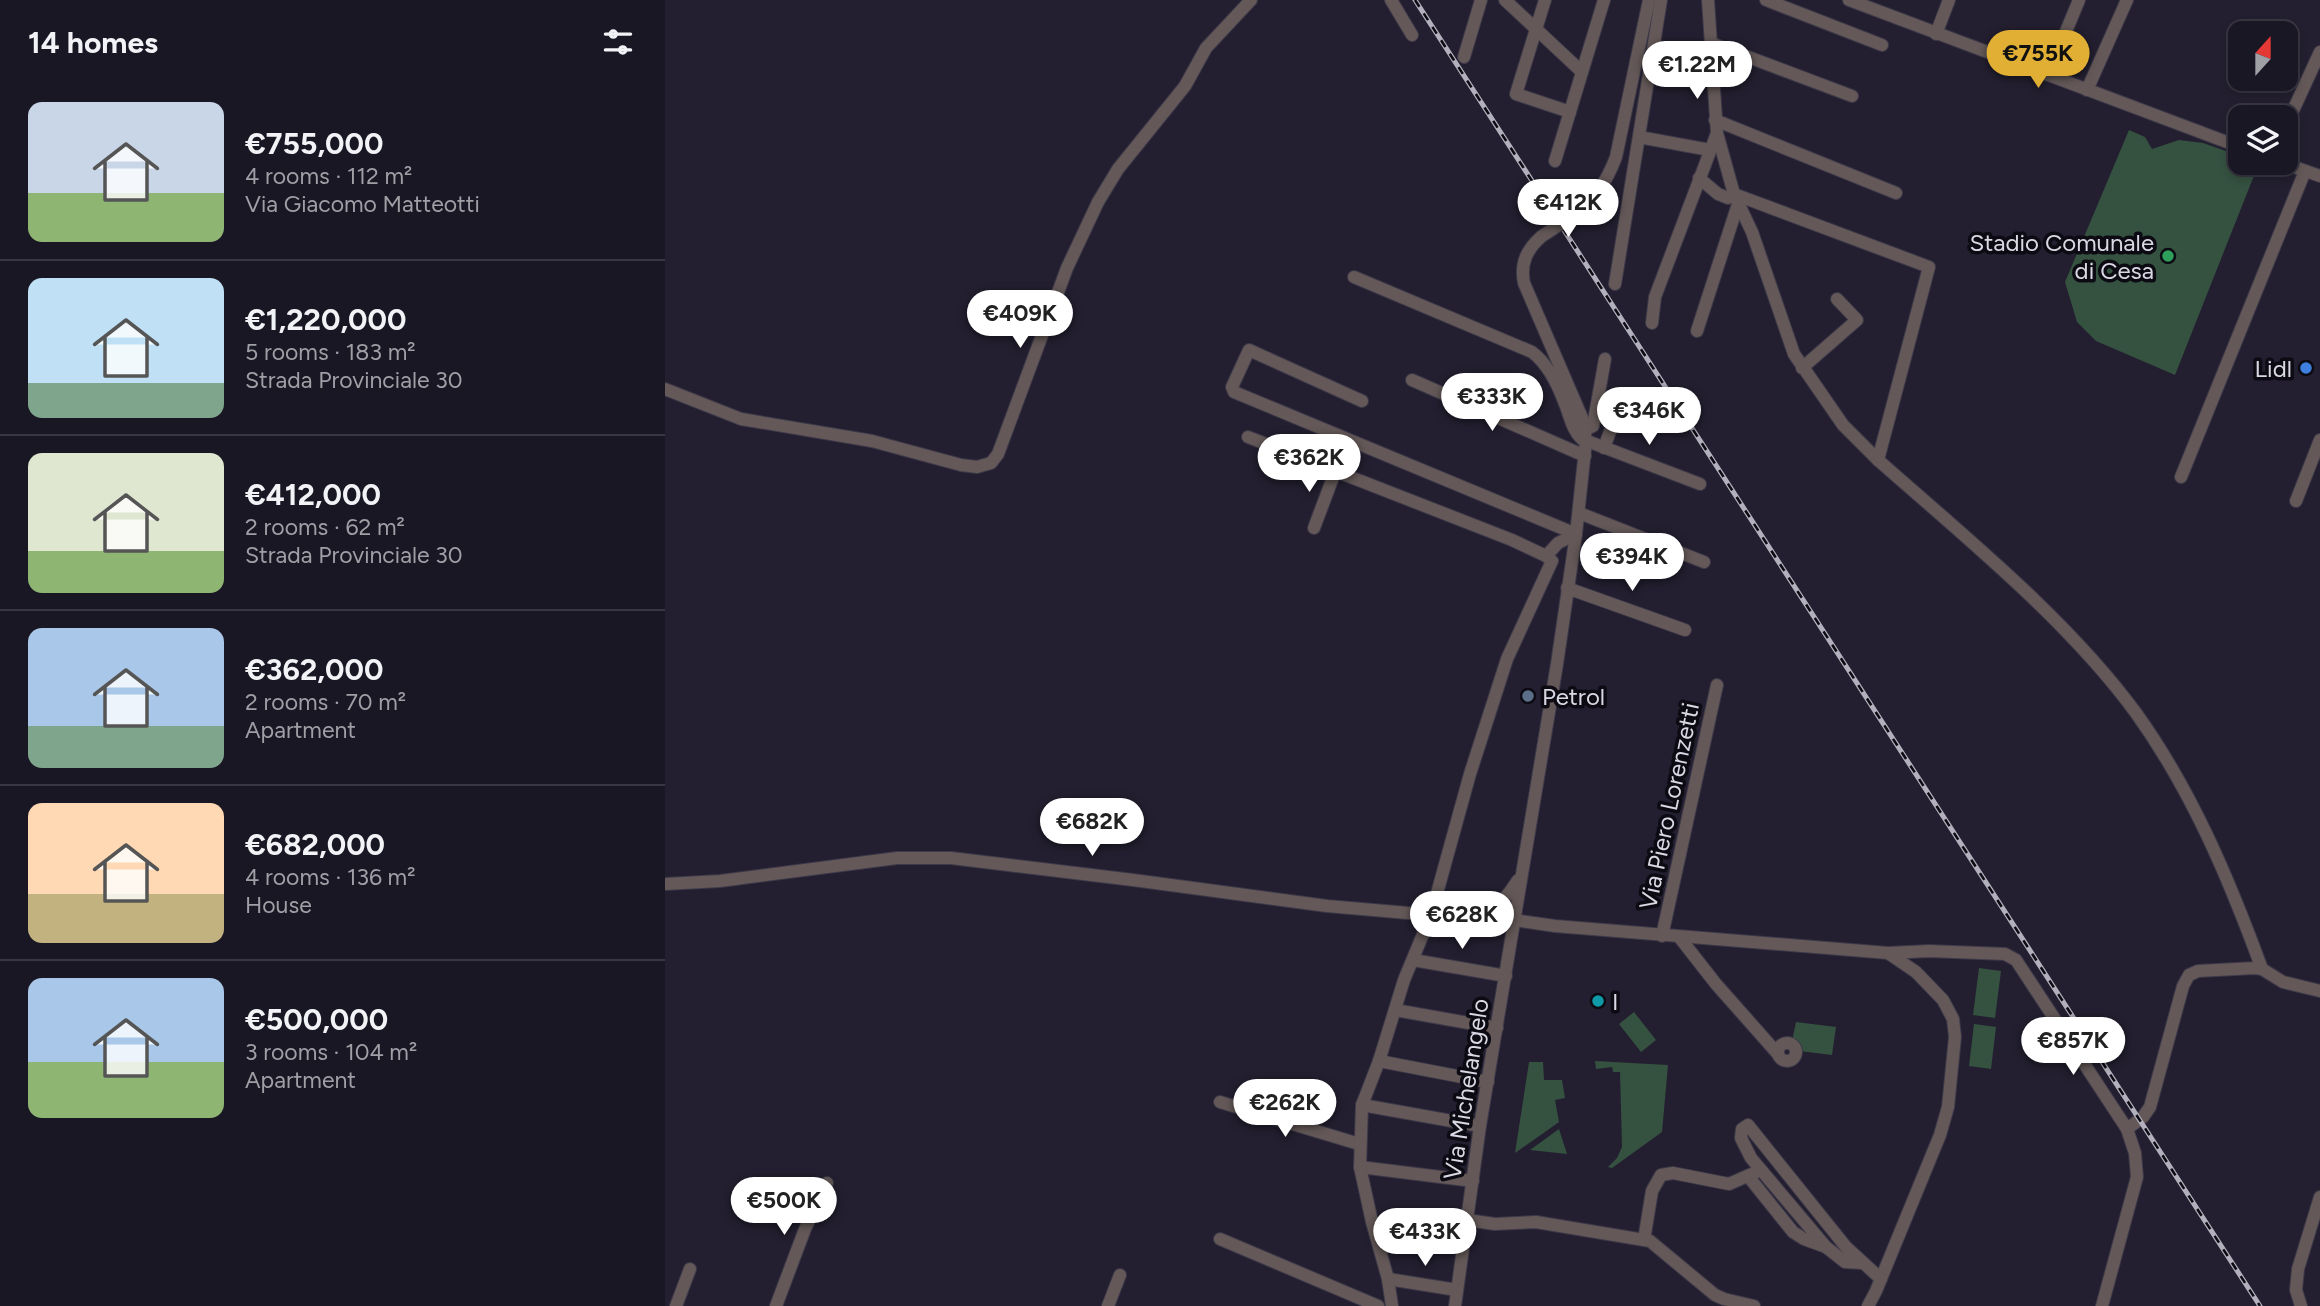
<!DOCTYPE html>
<meta charset="utf-8">
<style>
body{margin:0;font-family:Figtree,sans-serif;background:#272431;color:#f1f3f6;height:100vh;display:flex;flex-direction:column;font-size:26px;white-space:nowrap}
*{box-sizing:border-box;margin:0}
p{font-size:23px;color:#9f9fa6}
.icon{flex:none;width:38px;height:38px;fill:none;stroke:currentColor;stroke-width:2;stroke-linecap:round;stroke-linejoin:round}
.map{position:relative;flex:1;overflow:hidden}
.drawer{display:flex;flex-direction:column;background:#1a1724;width:665px}
.drawer>*{flex:none}
.needle{width:46px;rotate:21deg}
.buttons{position:absolute;left:1563px;top:21px;display:grid;gap:14px}
.buttons a{display:grid;place-items:center;width:70px;height:70px;border-radius:14px;background:#1a1724;box-shadow:0 4px 10px #0003,0 0 0 2px #383641;font-size:35px}
.price{position:absolute;translate:-50% -60px;padding:0 16px;border-radius:24px;background:#fff;color:#222;font-size:23px;line-height:46px;filter:drop-shadow(0 2px 4px #0008)}
.price::after{content:'';position:absolute;left:50%;top:42px;width:21px;height:16px;margin-left:-10px;background:inherit;clip-path:polygon(0 0,100% 0,50% 100%)}
.price.active{background:#e1af34;color:#111}
ul{padding:0;list-style:none}
li{display:flex;align-items:center;gap:21px;height:175px;padding:0 28px}
li+li{border-top:2px solid #383641}
li span{display:grid;place-items:center;flex:none;width:196px;height:140px;border-radius:14px;color:#555}
li>.icon{margin-inline-start:auto}
span .icon{width:84px;height:84px;fill:#fffc;stroke-width:1}
li b{font-size:30px}
h2{display:flex;justify-content:space-between;align-items:center;height:84px;padding:0 28px;font-size:30px}
main{display:flex;flex:1;min-height:0}
.map>svg:first-child{display:block}
.green{fill:#355140}
.lines{fill:none;stroke-linecap:round;stroke-linejoin:round}
.minor-casing{stroke:#3d3949;stroke-width:14}
.minor{stroke:#645958;stroke-width:12}
.rail-casing{stroke:#b3b0bd;stroke-width:5}
.rail{stroke:#0c0a12;stroke-width:2.5;stroke-dasharray:8;stroke-linecap:butt}
.minor-bridge-casing{stroke:#3d3949;stroke-width:14;stroke-linecap:butt}
.minor-bridge{stroke:#645958;stroke-width:12}
.leisure-dot{fill:#2e9e5b;stroke:#0c0a12;stroke-width:2.5}
.shop-dot{fill:#3f7fe0;stroke:#0c0a12;stroke-width:2.5}
.service-dot{fill:#5c6f8a;stroke:#0c0a12;stroke-width:2.5}
.culture-dot{fill:#0f9aa8;stroke:#0c0a12;stroke-width:2.5}
.labels{text-anchor:middle;dominant-baseline:central;stroke-width:7;stroke-linejoin:round;paint-order:stroke}
.poi-label{font-size:24px;fill:#dad8e4;stroke:#0c0a12;text-anchor:end}
.street-label{font-size:24px;fill:#dad8e4;stroke:#0c0a12}
</style>
<main>
<section class="drawer">
<h2>14 homes<svg class="icon" aria-label="filters" viewBox="0 0 24 24"><path d="M4 7h16M4 17h16"/><circle cx="9" cy="7" r="2"/><circle cx="15" cy="17" r="2"/></svg></h2>
<ul>
<li><span style="background:linear-gradient(#c9d6e8 65%,#8fb573 0)"><svg class="icon" aria-label="home" viewBox="0 0 24 24"><path d="M3 11l9-7 9 7M6 9v11h12V9"/></svg></span><div><b>€755,000</b><p>4 rooms · 112 m²</p><p>Via Giacomo Matteotti</p></div></li>
<li><span style="background:linear-gradient(#bfe0f5 75%,#7fa58c 0)"><svg class="icon" aria-label="home" viewBox="0 0 24 24"><path d="M3 11l9-7 9 7M6 9v11h12V9"/></svg></span><div><b>€1,220,000</b><p>5 rooms · 183 m²</p><p>Strada Provinciale 30</p></div></li>
<li><span style="background:linear-gradient(#dfe7d0 70%,#8fb573 0)"><svg class="icon" aria-label="home" viewBox="0 0 24 24"><path d="M3 11l9-7 9 7M6 9v11h12V9"/></svg></span><div><b>€412,000</b><p>2 rooms · 62 m²</p><p>Strada Provinciale 30</p></div></li>
<li><span style="background:linear-gradient(#a9c7e8 70%,#7fa58c 0)"><svg class="icon" aria-label="home" viewBox="0 0 24 24"><path d="M3 11l9-7 9 7M6 9v11h12V9"/></svg></span><div><b>€362,000</b><p>2 rooms · 70 m²</p><p>Apartment</p></div></li>
<li><span style="background:linear-gradient(#ffd9b3 65%,#c2b280 0)"><svg class="icon" aria-label="home" viewBox="0 0 24 24"><path d="M3 11l9-7 9 7M6 9v11h12V9"/></svg></span><div><b>€682,000</b><p>4 rooms · 136 m²</p><p>House</p></div></li>
<li><span style="background:linear-gradient(#a9c7e8 60%,#8fb573 0)"><svg class="icon" aria-label="home" viewBox="0 0 24 24"><path d="M3 11l9-7 9 7M6 9v11h12V9"/></svg></span><div><b>€500,000</b><p>3 rooms · 104 m²</p><p>Apartment</p></div></li>
</ul>
</section>
<div class="map">
<svg width="1655" height="1306" viewBox="0 0 1655 1306">
<rect width="100%" height="100%" fill="#231f30"/>
<g class="green">
<polygon points="1464,130 1480,137 1487,149 1514,140 1538,143 1575,156 1575,163 1594,163 1510,375 1431,341 1412,322 1400,282"/>
<polygon points="1314,968 1336,971 1330,1018 1308,1015"/>
<polygon points="969,1012 991,1040 976,1052 954,1024"/>
<polygon points="1131,1022 1171,1027 1167,1055 1134,1051 1127,1041"/>
<polygon points="1309,1024 1331,1027 1326,1069 1304,1066"/>
<polygon points="930,1061 1003,1065 997,1132 947,1168 943,1167 952,1158 957,1147 955,1072 948,1072 947,1067 931,1069"/>
<polygon points="864,1062 878,1062 879,1080 897,1080 900,1098 890,1100 894,1122 850,1153"/>
<polygon points="894,1129 902,1154 865,1150"/>
</g>
<g class="lines">
<defs>
<g id="minor">
<polyline points="726,0 747,35"/>
<polyline points="840,0 917,72"/>
<polyline points="880,0 851,94 905,112"/>
<polyline points="1101,0 1217,45"/>
<polyline points="1184,0 1575,147"/>
<polyline points="1271,34 1284,0"/>
<polyline points="1046,43 1187,96"/>
<polyline points="799,57 816,0"/>
<polyline points="1383,75 1414,0"/>
<polyline points="1422,90 1462,0"/>
<polyline points="1050,120 1231,193"/>
<polyline points="1620,128 1655,52"/>
<polyline points="974,137 1045,150"/>
<polyline points="890,161 939,0"/>
<polyline points="1618,163 1655,176"/>
<polyline points="1034,178 1053,194 1063,198 1069,194 1264,267 1213,460 1178,425 1129,354 1087,232 1069,194 1052,133 1043,0"/>
<path d="M 911,214 C 931,197 942,181 951,157 L 984,0"/>
<path d="M 689,277 L 867,352 C 883,364 893,385 900,404 C 905,416 907,430 917,439 L 1035,484"/>
<polyline points="950,284 996,0"/>
<polyline points="987,323 990,297 1052,133"/>
<polyline points="1032,331 1073,204"/>
<polyline points="1137,368 1192,320 1172,299"/>
<polyline points="747,380 920,456"/>
<polyline points="0,389 76,419 207,441 296,465 312,467 326,463 333,454 402,268 433,202 453,169 520,86 541,48 586,0"/>
<polyline points="697,401 584,350 567,387 569,392 911,534"/>
<polyline points="920,430 928,426 940,359"/>
<polyline points="583,437 847,540 881,556 893,543 911,534"/>
<polyline points="939,448 951,415"/>
<path d="M 1213,460 C 1299,536 1403,620 1471,713 C 1527,791 1564,879 1597,969"/>
<polyline points="1516,477 1640,171"/>
<polyline points="1631,501 1655,440"/>
<polyline points="914,513 1039,562"/>
<polyline points="649,528 670,472"/>
<polyline points="902,588 1020,630"/>
<polyline points="0,884 55,881 232,858 286,858 468,880 662,906 766,915 814,915 890,926 1223,953 1251,972 1278,1000 1288,1019 1290,1037 1283,1107 1275,1135 1211,1291 1203,1306"/>
<path d="M 816,914 C 835,906 842,897 853,880"/>
<polyline points="997,936 1052,685"/>
<polyline points="1015,938 1051,984 1113,1054"/>
<polyline points="1223,953 1264,951 1340,954 1351,960 1462,1129 1470,1153 1472,1177 1437,1306"/>
<polyline points="748,960 841,976"/>
<polyline points="730,1010 832,1028"/>
<circle cx="1122" cy="1052" r="9"/>
<polyline points="714,1061 823,1082"/>
<polyline points="555,1102 694,1144"/>
<polyline points="697,1105 815,1126"/>
<polyline points="1462,1129 1478,1117 1485,1107 1518,986 1524,975 1533,971 1590,968 1597,969 1618,982 1655,991"/>
<polyline points="695,1167 808,1181"/>
<polyline points="1083,1176 1128,1232 1139,1239 1161,1247"/>
<polyline points="802,1220 830,1224 871,1222 985,1241 1050,1295 1059,1299 1089,1306"/>
<polyline points="555,1239 713,1306"/>
<polyline points="979,1240 987,1191 996,1175 1008,1173 1064,1184 1096,1170"/>
<polyline points="1197,1263 1180,1262 1161,1247 1086,1158 1076,1138 1077,1129 1083,1125 1181,1247 1216,1279"/>
<polyline points="723,1279 792,1290"/>
<polyline points="11,1306 25,1269"/>
<polyline points="111,1306 140,1229 162,1183"/>
<polyline points="443,1306 455,1275"/>
<polyline points="727,1306 723,1279 707,1222 695,1167 697,1105 714,1061 739,980 766,915 805,774 842,659 887,561 881,556"/>
<path d="M 790,1306 L 815,1126 L 892,664 L 911,534 L 921,441 L 918,420 L 859,283 C 855,263 862,249 877,236"/>
<polyline points="1636,1306 1631,1290 1633,1269 1655,1197"/>
</g>
</defs>
<use href="#minor" class="minor-casing"/>
<use href="#minor" class="minor"/>
<defs>
<polyline id="rail" points="750,0 1595,1306"/>
</defs>
<use href="#rail" class="rail-casing"/>
<use href="#rail" class="rail"/>
<defs>
<polyline id="minor-bridge" points="877,236 911,214"/>
</defs>
<use href="#minor-bridge" class="minor-bridge-casing"/>
<use href="#minor-bridge" class="minor-bridge"/>
</g>
<circle class="leisure-dot" cx="1503" cy="256" r="7"/>
<circle class="shop-dot" cx="1641" cy="368" r="7"/>
<circle class="service-dot" cx="863" cy="696" r="7"/>
<circle class="culture-dot" cx="933" cy="1001" r="7"/>
<g class="labels">
<g class="poi-label">
<text x="1489" y="242">Stadio Comunale<tspan x="1489" dy="28">di Cesa</tspan></text>
<text x="1627" y="368">Lidl</text>
<text x="877" y="696" text-anchor="start">Petrol</text>
<text x="947" y="1001" text-anchor="start">I</text>
</g>
<g class="street-label">
<text transform="translate(1004 806) rotate(-78)">Via Piero Lorenzetti</text>
<text transform="translate(801 1089) rotate(-81)">Via Michelangelo</text>
</g>
</g>
</svg>
<div class="buttons">
<a><svg class="needle" viewBox="-14 -14 28 28"><path d="M0-13l5 13h-10z" fill="#e53935"/><path d="M0 13l5-13h-10z" fill="#9f9fa6"/></svg></a>
<a><svg class="icon" aria-label="layers" viewBox="0 0 24 24"><path d="M12 4l9 5-9 5-9-5zM3 14l9 5 9-5"/></svg></a>
</div>
<b class="price active" style="left:1373px;top:90px">€755K</b>
<b class="price" style="left:1032px;top:101px">€1.22M</b>
<b class="price" style="left:903px;top:239px">€412K</b>
<b class="price" style="left:355px;top:350px">€409K</b>
<b class="price" style="left:827px;top:433px">€333K</b>
<b class="price" style="left:984px;top:447px">€346K</b>
<b class="price" style="left:644px;top:494px">€362K</b>
<b class="price" style="left:967px;top:593px">€394K</b>
<b class="price" style="left:427px;top:858px">€682K</b>
<b class="price" style="left:797px;top:951px">€628K</b>
<b class="price" style="left:1408px;top:1077px">€857K</b>
<b class="price" style="left:620px;top:1139px">€262K</b>
<b class="price" style="left:119px;top:1237px">€500K</b>
<b class="price" style="left:760px;top:1268px">€433K</b>
</div>
</main>
